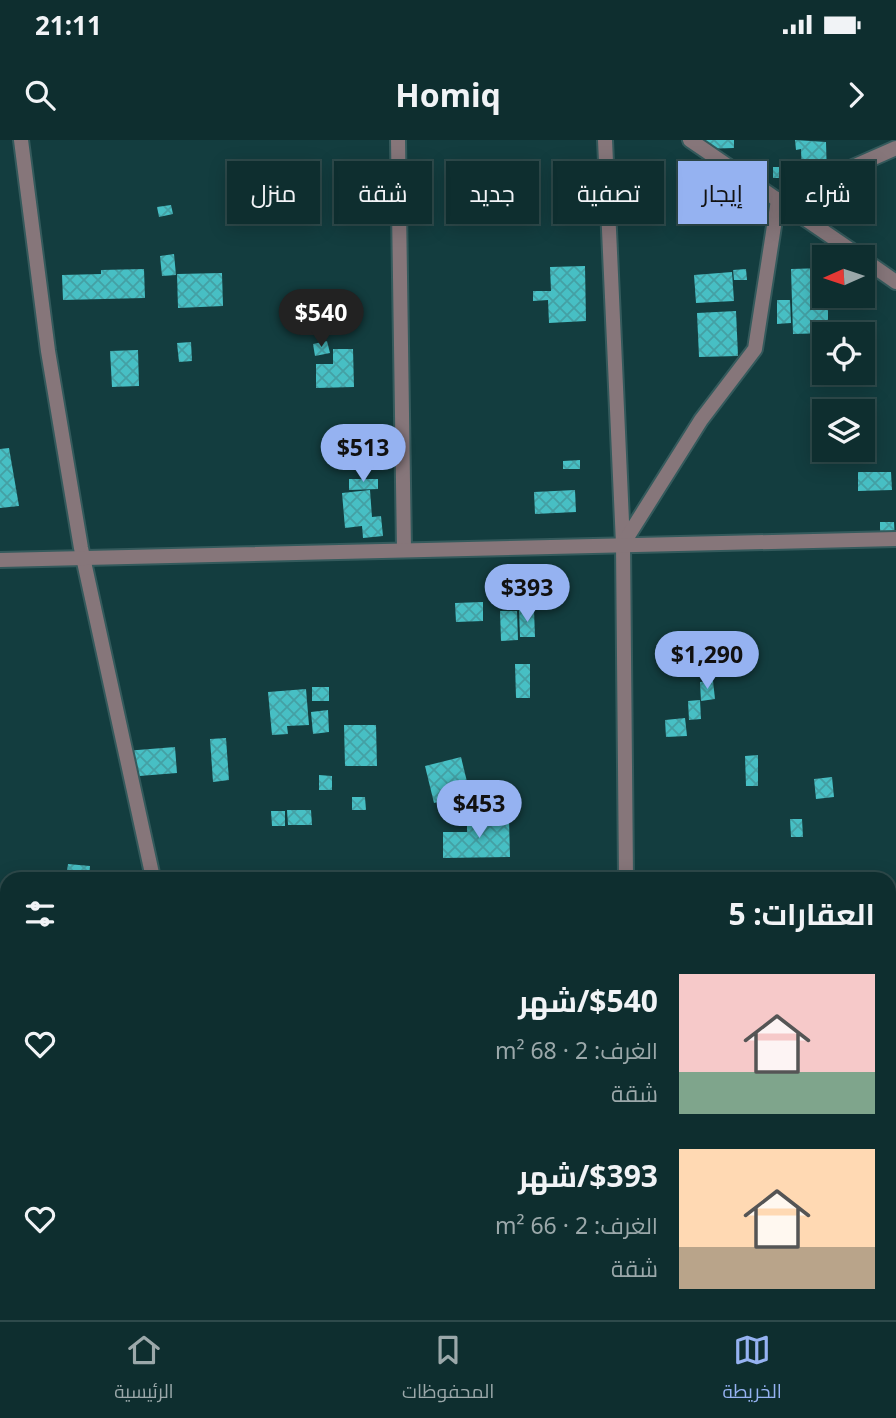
<!DOCTYPE html>
<html lang="ar">
<meta charset="utf-8">
<style>
body{margin:0;font-family:"Noto Sans",Cairo,sans-serif;background:#1c3a3b;color:#f1f3f6;direction:rtl;height:100vh;display:flex;flex-direction:column;font-size:26px;white-space:nowrap}
*{box-sizing:border-box;margin:0}
p{font-size:23px;color:#9ba8aa}
.icon{flex:none;width:38px;height:38px;fill:none;stroke:currentColor;stroke-width:2;stroke-linecap:round;stroke-linejoin:round}
.map{position:relative;flex:1;overflow:hidden;direction:ltr}
.sheet{position:absolute;left:0px;top:732px;width:896px;height:450px;display:flex;flex-direction:column;background:#0e2e2f;border-radius:21px 21px 0 0;box-shadow:0 4px 18px #0003,0 0 0 2px #2e4a4b;direction:rtl}
.sheet>*{flex:none}
.guide{position:absolute;left:21px;top:21px;width:854px;height:63px;direction:rtl;display:flex;gap:14px}
.needle{width:46px;rotate:267deg}
.buttons{position:absolute;left:812px;top:105px;display:grid;gap:14px}
.buttons a{display:grid;place-items:center;width:63px;height:63px;border-radius:0px;background:#0e2e2f;box-shadow:0 4px 18px #0003,0 0 0 2px #2e4a4b;font-size:35px}
.price{position:absolute;translate:-50% -60px;padding:0 16px;border-radius:24px;background:#95b2f1;color:#111;font-size:23px;line-height:46px;filter:drop-shadow(0 2px 4px #0008)}
.price::after{content:'';position:absolute;left:50%;top:42px;width:21px;height:16px;margin-left:-10px;background:inherit;clip-path:polygon(0 0,100% 0,50% 100%)}
.price.active{background:#222;color:#fff}
ul{padding:0;list-style:none}
li{display:flex;align-items:center;gap:21px;height:175px;padding:0 21px}
li span{display:grid;place-items:center;flex:none;width:196px;height:140px;border-radius:0px;color:#555}
li>.icon{margin-inline-start:auto}
span .icon{width:84px;height:84px;fill:#fffc;stroke-width:1}
li b{font-size:30px}
h2{display:flex;justify-content:space-between;align-items:center;height:84px;padding:0 21px;font-size:30px}
.tag{padding:0 24px;border-radius:0px;background:#0e2e2f;box-shadow:0 4px 18px #0003,0 0 0 2px #2e4a4b;font-size:24px;line-height:63px}
.tag.active{background:#95b2f1;color:#111}
.status{display:flex;justify-content:space-between;align-items:center;height:49px;padding:0 35px;background:#0e2e2f;direction:ltr}
.status svg{height:19px;fill:currentColor}
header{display:flex;justify-content:space-between;align-items:center;height:91px;padding:0 21px;background:#0e2e2f;font-size:32px;font-weight:700}
.tabs{display:flex;justify-content:space-around;align-items:center;height:98px;border-top:2px solid #2e4a4b;background:#0e2e2f;font-size:19px;color:#9ba8aa}
.tabs a{display:grid;justify-items:center;gap:4px}
.tabs .active{color:#95b2f1}
.map>svg:first-child{display:block}
.building{fill:url(#building-cross-hatch)}
.lines{fill:none;stroke-linecap:round;stroke-linejoin:round}
.street-casing{stroke:#345a5c;stroke-width:18}
.secondary-casing{stroke:#345a5c;stroke-width:18}
.street{stroke:#86767a;stroke-width:14}
.secondary{stroke:#b39aa0;stroke-width:14}
</style>
<div class="status"><b>21:11</b><svg viewBox="0 0 49 12"><path d="M0 12V9h3v3zM5 12V6h3v6zM10 12V3h3v9zM15 12V0h3v12zM26 1h20v11H26zM47 4h2v5h-2z"/></svg></div>
<header><svg class="icon" aria-label="forward" viewBox="0 0 24 24"><path d="M9 5l7 7-7 7"/></svg>Homiq<svg class="icon" aria-label="search" viewBox="0 0 24 24"><circle cx="10" cy="10" r="6"/><path d="M15 15l6 6"/></svg></header>
<div class="map">
<svg width="896" height="1180" viewBox="0 0 896 1180">
<defs>
<pattern id="building-cross-hatch" width="8" height="8" patternUnits="userSpaceOnUse" patternTransform="scale(1.75)"><rect width="8" height="8" fill="#47bfc4"/><path d="M0 0l8 8M0 8l8-8" fill="none" stroke="#44a0a4"/></pattern>
</defs>
<rect width="100%" height="100%" fill="#133d3f"/>
<g class="building">
<polygon points="688,0 734,0 734,8 704,9"/>
<polygon points="795,0 826,2 827,37 802,38 801,9 796,10"/>
<polygon points="688,23 702,23 703,38 688,39"/>
<polygon points="707,25 728,25 729,38 707,39"/>
<rect x="773" y="27" width="16" height="11"/>
<polygon points="171,65 173,74 159,77 157,67"/>
<polygon points="174,114 176,135 162,136 160,116"/>
<polygon points="585,126 586,181 549,183 548,160 533,161 533,151 551,151 550,127"/>
<polygon points="824,128 824,142 821,142 821,160 828,160 828,193 793,194 791,129"/>
<polygon points="144,129 145,158 63,160 62,135 101,134 101,130"/>
<polygon points="746,129 747,140 734,140 733,130"/>
<polygon points="732,132 734,161 696,163 694,135"/>
<polygon points="222,133 223,166 178,168 177,134"/>
<polygon points="777,160 790,160 791,183 777,184"/>
<polygon points="736,171 738,216 699,217 697,173"/>
<polygon points="327,201 330,213 315,216 313,204"/>
<polygon points="191,202 192,221 179,222 177,203"/>
<polygon points="333,209 353,209 354,247 316,248 316,224 333,224"/>
<polygon points="138,210 139,246 112,247 110,211"/>
<polygon points="9,308 19,366 0,368 0,309"/>
<polygon points="580,320 580,329 563,329 563,321"/>
<polygon points="858,332 891,332 892,350 858,351"/>
<polygon points="349,339 378,339 378,349 349,350"/>
<polygon points="370,350 372,377 381,376 383,396 363,398 362,386 345,388 342,353"/>
<polygon points="575,350 576,372 535,374 534,352"/>
<polygon points="880,382 894,382 895,400 880,400"/>
<polygon points="483,462 483,481 456,482 455,463"/>
<polygon points="519,470 534,470 535,497 520,497"/>
<polygon points="500,471 517,471 518,500 501,501"/>
<polygon points="515,524 530,524 530,558 516,558"/>
<polygon points="713,541 715,559 701,561 700,542"/>
<rect x="312" y="547" width="17" height="14"/>
<polygon points="306,549 309,585 287,586 288,594 272,595 268,552"/>
<polygon points="700,560 701,579 689,580 688,561"/>
<polygon points="328,570 329,592 313,594 311,572"/>
<polygon points="685,578 687,596 666,597 665,580"/>
<polygon points="344,585 376,585 377,626 345,626"/>
<polygon points="226,598 229,640 213,642 210,599"/>
<polygon points="175,607 177,633 127,637 125,611"/>
<polygon points="758,615 758,646 746,646 745,616"/>
<polygon points="461,617 470,654 434,663 425,626"/>
<polygon points="319,635 332,636 332,650 319,650"/>
<polygon points="832,637 834,657 816,659 814,639"/>
<polygon points="492,653 494,667 477,668 476,654"/>
<polygon points="352,657 365,657 366,670 352,670"/>
<polygon points="287,670 311,670 312,685 288,685"/>
<polygon points="271,671 285,671 285,686 272,686"/>
<polygon points="509,679 510,717 443,718 443,692 467,692 467,680"/>
<polygon points="790,679 802,679 803,697 791,697"/>
<polygon points="68,724 90,726 89,738 66,738"/>
</g>
<g class="lines">
<defs>
<g id="street">
<polyline points="21,0 48,211 81,408 153,738"/>
<polyline points="398,0 404,410"/>
<polyline points="605,0 623,404 626,738"/>
<polyline points="690,0 861,117"/>
<polyline points="863,119 896,142"/>
<polyline points="623,404 701,280 755,209 778,60 896,8"/>
<polyline points="0,420 896,399"/>
</g>
<g id="secondary">
<polyline points="0,900 7,901"/>
<polyline points="889,1048 896,1049"/>
</g>
</defs>
<use href="#street" class="street-casing"/>
<use href="#secondary" class="secondary-casing"/>
<use href="#street" class="street"/>
<use href="#secondary" class="secondary"/>
</g>
</svg>
<div class="buttons">
<a><svg class="needle" viewBox="-14 -14 28 28"><path d="M0-13l5 13h-10z" fill="#e53935"/><path d="M0 13l5-13h-10z" fill="#9ba8aa"/></svg></a>
<a><svg class="icon" aria-label="locate" viewBox="0 0 24 24"><circle cx="12" cy="12" r="6"/><path d="M12 2v4M12 18v4M2 12h4M18 12h4"/></svg></a>
<a><svg class="icon" aria-label="layers" viewBox="0 0 24 24"><path d="M12 4l9 5-9 5-9-5zM3 14l9 5 9-5"/></svg></a>
</div>
<b class="price active" style="left:321px;top:209px">$540</b>
<b class="price" style="left:363px;top:344px">$513</b>
<b class="price" style="left:527px;top:484px">$393</b>
<b class="price" style="left:707px;top:551px">$1,290</b>
<b class="price" style="left:479px;top:700px">$453</b>
<div class="guide">
<a class="tag">شراء</a>
<a class="tag active">إيجار</a>
<a class="tag">تصفية</a>
<a class="tag">جديد</a>
<a class="tag">شقة</a>
<a class="tag">منزل</a>
</div>
<section class="sheet">
<h2>العقارات: 5<svg class="icon" aria-label="filters" viewBox="0 0 24 24"><path d="M4 7h16M4 17h16"/><circle cx="9" cy="7" r="2"/><circle cx="15" cy="17" r="2"/></svg></h2>
<ul>
<li><span style="background:linear-gradient(#f6c9c9 70%,#7fa58c 0)"><svg class="icon" aria-label="home" viewBox="0 0 24 24"><path d="M3 11l9-7 9 7M6 9v11h12V9"/></svg></span><div><b>$540/شهر</b><p>الغرف: 2 · 68 m²</p><p>شقة</p></div><svg class="icon" aria-label="heart" viewBox="0 0 24 24"><path d="M12 20l-8-8c-3-5 5-10 8-4 3-6 11-1 8 4z"/></svg></li>
<li><span style="background:linear-gradient(#ffd9b3 70%,#b9a48a 0)"><svg class="icon" aria-label="home" viewBox="0 0 24 24"><path d="M3 11l9-7 9 7M6 9v11h12V9"/></svg></span><div><b>$393/شهر</b><p>الغرف: 2 · 66 m²</p><p>شقة</p></div><svg class="icon" aria-label="heart" viewBox="0 0 24 24"><path d="M12 20l-8-8c-3-5 5-10 8-4 3-6 11-1 8 4z"/></svg></li>
</ul>
</section>
</div>
<nav class="tabs">
<a class="active"><svg class="icon" aria-label="map" viewBox="0 0 24 24"><path d="M3 6l6-2 6 2 6-2v14l-6 2-6-2-6 2zM9 4v14M15 6v14"/></svg>الخريطة</a>
<a><svg class="icon" aria-label="saved" viewBox="0 0 24 24"><path d="M7 4h10v16l-5-4-5 4z"/></svg>المحفوظات</a>
<a><svg class="icon" aria-label="home" viewBox="0 0 24 24"><path d="M3 11l9-7 9 7M6 9v11h12V9"/></svg>الرئيسية</a>
</nav>
